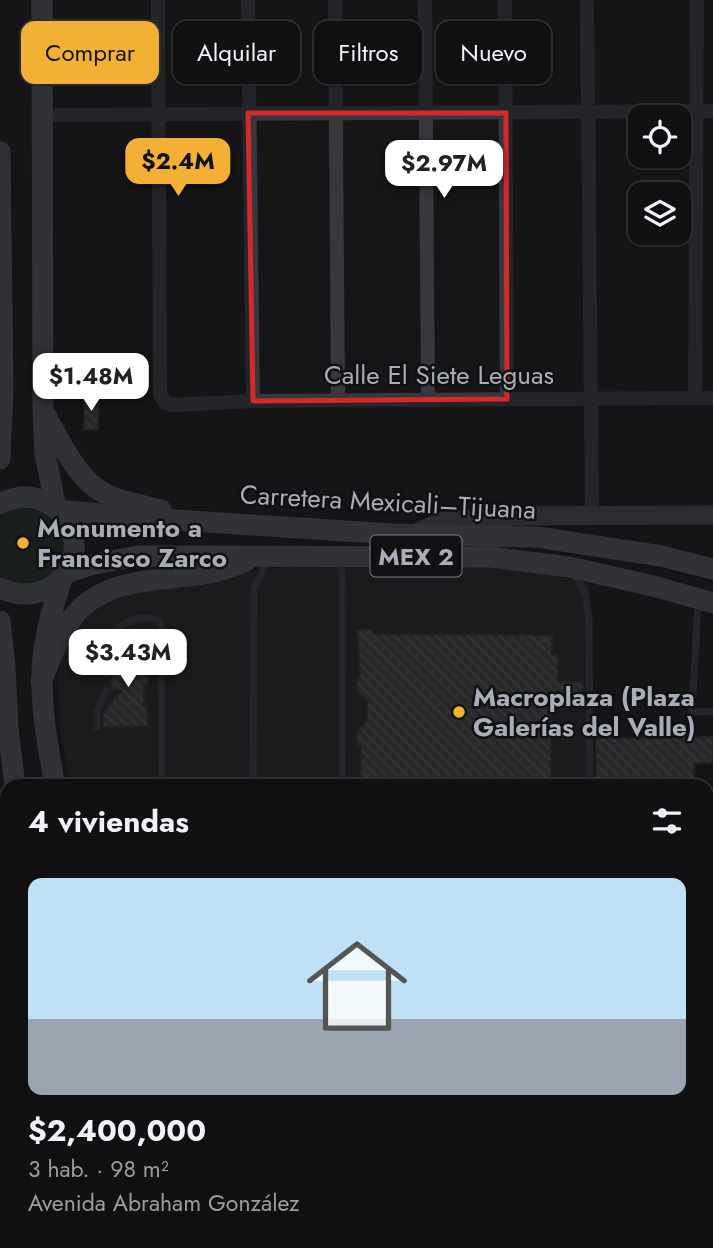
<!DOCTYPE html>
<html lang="es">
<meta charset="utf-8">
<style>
body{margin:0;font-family:Jost,sans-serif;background:#19191b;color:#f1f3f6;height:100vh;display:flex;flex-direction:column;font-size:26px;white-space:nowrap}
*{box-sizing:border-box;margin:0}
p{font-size:23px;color:#9c9d9f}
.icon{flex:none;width:38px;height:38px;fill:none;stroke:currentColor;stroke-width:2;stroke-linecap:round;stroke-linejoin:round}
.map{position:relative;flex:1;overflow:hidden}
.sheet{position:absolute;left:0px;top:779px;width:714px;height:471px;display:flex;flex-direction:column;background:#101012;border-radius:21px 21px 0 0;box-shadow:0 2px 5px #0004,0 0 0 2px #303032}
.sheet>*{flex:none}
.hud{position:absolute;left:21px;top:21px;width:672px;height:63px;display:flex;gap:14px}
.tools{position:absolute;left:628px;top:105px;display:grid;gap:14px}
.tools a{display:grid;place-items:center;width:63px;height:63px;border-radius:14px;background:#101012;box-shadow:0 2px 5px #0004,0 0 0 2px #303032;font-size:35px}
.price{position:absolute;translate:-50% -60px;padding:0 16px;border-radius:14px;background:#fff;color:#222;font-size:23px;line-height:46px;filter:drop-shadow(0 2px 4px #0008)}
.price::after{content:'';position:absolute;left:50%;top:42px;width:21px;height:16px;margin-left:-10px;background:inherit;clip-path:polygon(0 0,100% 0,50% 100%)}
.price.current{background:#f2b134;color:#111}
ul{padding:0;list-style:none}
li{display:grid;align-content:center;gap:14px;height:371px;padding:0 28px}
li+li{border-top:2px solid #303032}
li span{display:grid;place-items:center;height:217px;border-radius:14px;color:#555}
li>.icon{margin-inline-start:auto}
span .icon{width:126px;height:126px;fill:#fffc;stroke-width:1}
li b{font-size:30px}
h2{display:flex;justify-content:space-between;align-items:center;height:84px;padding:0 28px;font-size:30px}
.pill{padding:0 24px;border-radius:14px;background:#101012;box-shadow:0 2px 5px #0004,0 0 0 2px #303032;font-size:24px;line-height:63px}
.pill.current{background:#f2b134;color:#111}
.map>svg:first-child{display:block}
.built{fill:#222225}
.industrial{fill:url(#industrial-furrows)}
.green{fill:#1e261f}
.building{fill:url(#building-back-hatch);stroke:#303034;stroke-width:2}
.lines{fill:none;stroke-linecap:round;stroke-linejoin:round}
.lane{stroke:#37383d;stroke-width:7}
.street{stroke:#37383d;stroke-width:14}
.secondary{stroke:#45474d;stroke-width:19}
.primary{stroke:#53555c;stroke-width:21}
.marked{fill:none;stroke:#d62828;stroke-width:5;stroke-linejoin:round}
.poi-dot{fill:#f2b134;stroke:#111113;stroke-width:2.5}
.labels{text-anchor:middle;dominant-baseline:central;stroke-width:5;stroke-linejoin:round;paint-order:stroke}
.shield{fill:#111113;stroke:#7b7e86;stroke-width:2}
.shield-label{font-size:24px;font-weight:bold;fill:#a8adb8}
.street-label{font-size:26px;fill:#a8adb8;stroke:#111113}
.poi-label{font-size:26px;font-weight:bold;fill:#a8adb8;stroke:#111113;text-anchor:start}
</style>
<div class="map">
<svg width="713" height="1248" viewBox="0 0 713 1248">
<defs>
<pattern id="industrial-furrows" width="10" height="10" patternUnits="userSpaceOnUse" patternTransform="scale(1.75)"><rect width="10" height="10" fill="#222225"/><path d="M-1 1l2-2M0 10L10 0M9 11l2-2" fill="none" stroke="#3f3f43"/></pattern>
<pattern id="building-back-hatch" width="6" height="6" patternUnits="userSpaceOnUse" patternTransform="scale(1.75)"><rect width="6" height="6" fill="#404145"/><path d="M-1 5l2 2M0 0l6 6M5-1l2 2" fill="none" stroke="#595a5e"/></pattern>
</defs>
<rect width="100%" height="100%" fill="#161618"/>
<g class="built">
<polygon points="452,564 550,574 590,584 591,786 70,786 60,729 58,669 71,631 94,606 125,593 242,572 305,565"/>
<polygon points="593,1242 593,1248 283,1248 280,1243"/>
</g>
<polygon class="industrial" points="707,1203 713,1203 713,1248 599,1248 599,1243 707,1242"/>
<path class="green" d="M 17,507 C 103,504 52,622 0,574 L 0,517 Z"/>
<g class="building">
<polygon points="84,396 99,396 98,430 84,430"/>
<polygon points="373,629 373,634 552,635 552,655 558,654 558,682 583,682 583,703 551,703 551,786 361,786 361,746 357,746 357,732 367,721 367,701 357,692 357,678 360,678 357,630"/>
<polygon points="129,642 129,651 144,651 144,669 148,669 148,684 144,684 144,705 147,705 148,726 103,727 103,714 121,690 112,690 111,686 114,643"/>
<polygon points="713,737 713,763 694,763 694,786 596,786 596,738"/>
</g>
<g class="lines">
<g class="lane">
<polyline points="341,559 343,589 342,786"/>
<polyline points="576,575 586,595 589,622 590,786"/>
<polyline points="698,603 692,712 713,711"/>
<path d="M 106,674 L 108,637 C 121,624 139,613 158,620 L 161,625 L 162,786"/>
<polyline points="97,727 97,712 106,690"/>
<polyline points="253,786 254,589 268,559"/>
<polyline points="0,921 7,921"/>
<polyline points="0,1013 7,1013"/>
<polyline points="0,1062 7,1063"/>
<polyline points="454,1242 457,1248"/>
<polyline points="591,1242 591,1248"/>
<polyline points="112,1248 112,1242"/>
<polyline points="156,1248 162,1242"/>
<polyline points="333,1248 344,1242"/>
<polyline points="369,1248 380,1242"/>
</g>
<g class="street">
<polyline points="158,0 160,394 165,403 173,405 253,401 713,398"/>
<polyline points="248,0 253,401"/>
<polyline points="335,0 338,400"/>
<polyline points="425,0 428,400"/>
<polyline points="505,0 507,399"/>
<polyline points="587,0 592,515"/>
<polyline points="44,115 713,111"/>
<polyline points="695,398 697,0"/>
</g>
<polyline class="secondary" points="413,534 444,521 516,516 713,515"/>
<g class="primary">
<polyline points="42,0 43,411 45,454 56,508"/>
<polyline points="0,152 3,389 0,459"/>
<path d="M 46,416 C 60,441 76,477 102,492 C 118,502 142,505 161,510"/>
<path d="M 0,504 C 15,496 31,494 47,503 C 104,533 63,617 0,588"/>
<polyline points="58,510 130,517 391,534 537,537 661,556 713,569"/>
<polyline points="66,573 90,565 138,556 490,557 569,567 653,586 713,603"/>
<polyline points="0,621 5,667 8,729 15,786"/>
<path d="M 41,681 C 52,657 61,628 80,609 C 115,575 171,581 215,572 C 226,569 236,565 246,561"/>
<path d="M 55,786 C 49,752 42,716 42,682 C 41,647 51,612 62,579"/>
<polyline points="240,1242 243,1248"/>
<polyline points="270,1242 273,1248"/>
</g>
</g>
<path d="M0 0H713V1248H0ZM 248,113 L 506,113 L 507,399 L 253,401 Z" fill="#161618" fill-opacity=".55" fill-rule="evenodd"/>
<path class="marked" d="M 248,113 L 506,113 L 507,399 L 253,401 Z"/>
<g class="poi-dot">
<circle cx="23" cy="543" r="7"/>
<circle cx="459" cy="712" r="7"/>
</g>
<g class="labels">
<rect class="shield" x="370.5" y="535.5" width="91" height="41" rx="5"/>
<g class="shield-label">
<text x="416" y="556">MEX 2</text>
</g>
<g class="street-label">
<text x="439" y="375">Calle El Siete Leguas</text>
<text transform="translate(388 502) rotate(3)">Carretera Mexicali–Tijuana</text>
</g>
<g class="poi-label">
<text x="37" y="528">Monumento a<tspan x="37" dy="30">Francisco Zarco</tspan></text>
<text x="473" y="697">Macroplaza (Plaza<tspan x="473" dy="30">Galerías del Valle)</tspan></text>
</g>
</g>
</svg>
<div class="tools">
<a><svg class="icon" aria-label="locate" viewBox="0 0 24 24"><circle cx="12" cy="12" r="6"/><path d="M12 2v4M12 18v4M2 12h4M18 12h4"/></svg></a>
<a><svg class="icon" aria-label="layers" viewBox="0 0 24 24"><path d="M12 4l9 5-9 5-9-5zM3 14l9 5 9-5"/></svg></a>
</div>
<b class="price current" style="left:178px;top:198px">$2.4M</b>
<b class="price" style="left:444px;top:200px">$2.97M</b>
<b class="price" style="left:91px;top:413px">$1.48M</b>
<b class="price" style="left:128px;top:689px">$3.43M</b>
<div class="hud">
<a class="pill current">Comprar</a>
<a class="pill">Alquilar</a>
<a class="pill">Filtros</a>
<a class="pill">Nuevo</a>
</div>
<section class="sheet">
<h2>4 viviendas<svg class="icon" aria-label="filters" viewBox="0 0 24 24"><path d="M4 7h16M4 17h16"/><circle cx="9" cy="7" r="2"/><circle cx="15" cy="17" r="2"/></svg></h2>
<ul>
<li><span style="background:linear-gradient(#bfe0f5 65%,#9aa5b1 0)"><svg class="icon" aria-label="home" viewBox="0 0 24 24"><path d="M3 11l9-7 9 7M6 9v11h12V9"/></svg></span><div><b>$2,400,000</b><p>3 hab. · 98 m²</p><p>Avenida Abraham González</p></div></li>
</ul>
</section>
</div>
